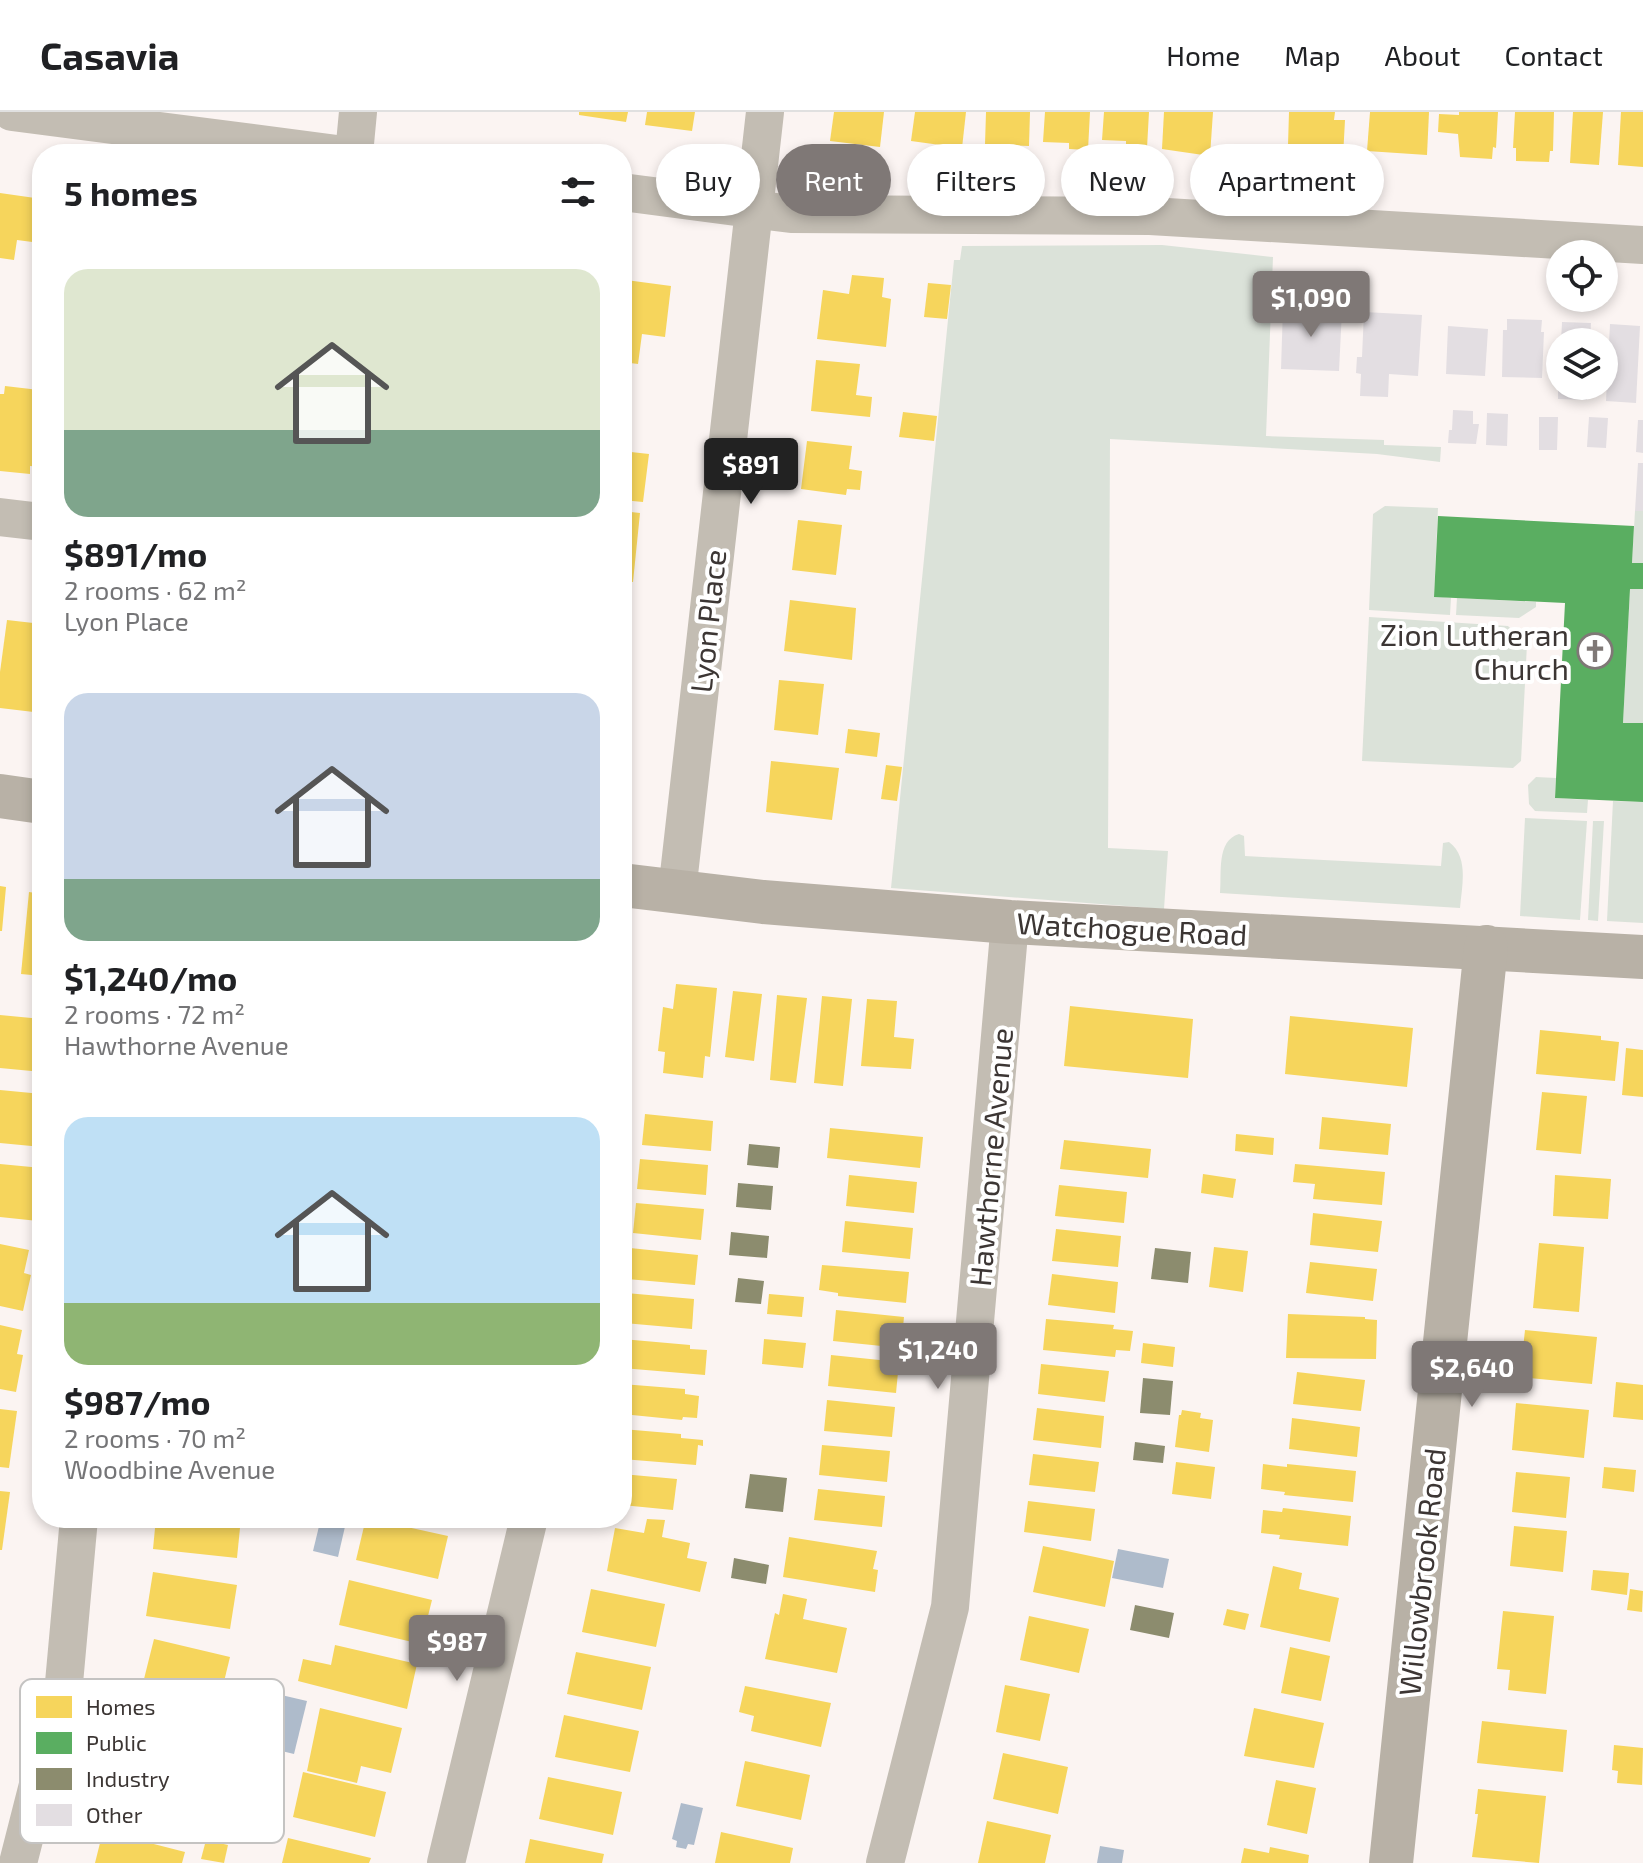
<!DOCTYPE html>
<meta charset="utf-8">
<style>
body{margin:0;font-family:"Exo 2",sans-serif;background:#f2f2f2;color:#202124;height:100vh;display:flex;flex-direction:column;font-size:30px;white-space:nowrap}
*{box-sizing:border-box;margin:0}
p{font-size:26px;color:#757577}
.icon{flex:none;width:44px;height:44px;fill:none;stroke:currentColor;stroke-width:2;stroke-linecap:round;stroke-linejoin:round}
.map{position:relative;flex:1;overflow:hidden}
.details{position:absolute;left:32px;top:32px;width:600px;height:1384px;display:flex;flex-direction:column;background:#fff;border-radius:32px;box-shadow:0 4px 12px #0003}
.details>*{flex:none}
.banner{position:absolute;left:656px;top:32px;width:760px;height:72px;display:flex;gap:16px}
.buttons{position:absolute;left:1546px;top:128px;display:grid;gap:16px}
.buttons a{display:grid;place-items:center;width:72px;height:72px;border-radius:50%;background:#fff;box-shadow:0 4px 12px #0003;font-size:40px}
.price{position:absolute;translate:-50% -68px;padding:0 18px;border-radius:8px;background:#7f7876;color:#fff;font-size:26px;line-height:52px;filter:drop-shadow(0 2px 4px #0008)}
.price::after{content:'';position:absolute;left:50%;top:48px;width:24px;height:18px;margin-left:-12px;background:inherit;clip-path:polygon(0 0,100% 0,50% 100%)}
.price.on{background:#222;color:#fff}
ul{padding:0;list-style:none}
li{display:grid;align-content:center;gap:16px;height:424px;padding:0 32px}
li span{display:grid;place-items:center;height:248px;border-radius:24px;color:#555}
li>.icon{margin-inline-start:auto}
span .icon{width:144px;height:144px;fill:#fffc;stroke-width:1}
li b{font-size:34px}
h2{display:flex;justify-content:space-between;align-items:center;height:96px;padding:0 32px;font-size:34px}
.tag{padding:0 28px;border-radius:36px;background:#fff;box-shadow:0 4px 12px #0003;font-size:28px;line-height:72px}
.tag.on{background:#7f7876;color:#fff}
header{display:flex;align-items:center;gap:48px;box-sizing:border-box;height:112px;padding:0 40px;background:#fff;border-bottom:2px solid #e0e0e0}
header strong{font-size:38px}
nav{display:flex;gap:44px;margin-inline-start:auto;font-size:28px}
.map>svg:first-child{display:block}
.green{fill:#dbe2d9}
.water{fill:#aebbcb}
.homes{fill:#f6d55c}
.public{fill:#5aae61}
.industry{fill:#8c8c6e}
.building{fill:#e3dee2}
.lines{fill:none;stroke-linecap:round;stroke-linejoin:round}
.street{stroke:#c3bdb3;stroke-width:38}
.secondary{stroke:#b8b1a6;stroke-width:44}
.labels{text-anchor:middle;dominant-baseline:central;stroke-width:8;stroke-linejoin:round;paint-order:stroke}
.street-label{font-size:30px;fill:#3c3634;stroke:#fff}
.poi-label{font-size:30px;fill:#3c3634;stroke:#fff;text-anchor:end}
.key{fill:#fff;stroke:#c4c3c2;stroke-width:2}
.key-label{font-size:22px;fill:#3c3634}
</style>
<header>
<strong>Casavia</strong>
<nav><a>Home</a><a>Map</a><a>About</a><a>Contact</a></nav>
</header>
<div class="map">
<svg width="1643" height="1751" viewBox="0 0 1643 1751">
<rect width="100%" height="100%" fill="#fbf4f2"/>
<g class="green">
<polygon points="1162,133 1273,145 1266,324 1384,328 1384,333 1441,335 1440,350 1377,342 1110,327 1108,736 1168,739 1164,797 891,776 954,148 960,148 962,134"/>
<polygon points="1385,394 1438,396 1434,484 1451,486 1450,503 1369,498 1373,402"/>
<polygon points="1635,399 1643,399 1643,451 1632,451"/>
<polygon points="1643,470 1643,611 1623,611 1630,477 1642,477"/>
<polygon points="1457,486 1536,490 1536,495 1519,506 1456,503"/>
<polygon points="1369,505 1508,514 1527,532 1521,649 1513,656 1362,649"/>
<polygon points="1536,665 1556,666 1555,686 1588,688 1587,701 1535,699 1529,692 1528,673"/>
<polygon points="1613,689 1643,690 1643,811 1607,809"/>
<polygon points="1525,706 1587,709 1580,808 1520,804"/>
<polygon points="1593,709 1604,709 1598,809 1588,808"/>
<path d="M 1239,722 L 1244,724 L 1245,744 L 1441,754 L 1443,731 L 1449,730 C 1469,745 1462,773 1460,796 L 1220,781 C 1222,761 1216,729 1239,722 Z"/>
</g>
<g class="water">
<polygon points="321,1406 347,1406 338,1445 313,1439"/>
<polygon points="1118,1437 1169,1447 1163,1476 1112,1466"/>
<polygon points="277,1582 307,1589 294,1642 265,1635"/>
<polygon points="681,1691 703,1696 694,1733 688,1732 686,1737 676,1735 677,1729 672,1727"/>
<polygon points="1100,1734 1124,1738 1122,1751 1097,1751"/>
</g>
<g class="homes">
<polygon points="579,0 628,0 626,10 579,3"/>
<polygon points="647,0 695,0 692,19 645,13"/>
<polygon points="834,0 884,0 880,35 830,29"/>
<polygon points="915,0 966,0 962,36 911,29"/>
<polygon points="986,0 1030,0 1029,34 985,32"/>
<polygon points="1045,0 1090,0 1088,38 1069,37 1069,31 1043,30"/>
<polygon points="1104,0 1149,0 1147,36 1126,35 1126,29 1102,28"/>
<polygon points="1164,0 1213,0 1210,44 1162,37"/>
<polygon points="1289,0 1335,0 1334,8 1345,8 1343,45 1312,44 1312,33 1288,33"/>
<polygon points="1370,0 1429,0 1427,43 1367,39"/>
<polygon points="1459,0 1498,0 1496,36 1493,35 1492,47 1460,45 1458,22 1438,20 1439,2 1459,3"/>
<polygon points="1515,0 1554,0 1553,39 1550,39 1549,50 1516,49 1516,36 1513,36"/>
<polygon points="1573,0 1603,0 1599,53 1570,51"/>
<polygon points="1621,0 1643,0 1643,55 1618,53"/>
<polygon points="0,81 42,87 40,131 17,128 14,148 0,146"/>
<polygon points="852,163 884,166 882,185 891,187 886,235 817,227 823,178 849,182"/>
<polygon points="626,168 671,174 665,225 642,222 638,252 622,250 622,203"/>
<polygon points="928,171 951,173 947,207 924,205"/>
<polygon points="816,248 860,252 856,283 872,285 870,305 811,299"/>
<polygon points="40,268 42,355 30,354 30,362 0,359 0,282 4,282 5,274 39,278"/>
<polygon points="903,300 937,304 934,329 899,325"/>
<polygon points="807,329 852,334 849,357 862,359 860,378 847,377 846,383 801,377"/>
<polygon points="622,339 649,342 643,390 622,388"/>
<polygon points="622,399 640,401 633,470 622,469"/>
<polygon points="798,408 842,413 836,463 792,458"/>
<polygon points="790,488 856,496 852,548 784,539"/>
<polygon points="622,504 630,505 624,555 622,555"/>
<polygon points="7,508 42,512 42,601 0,596 0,560"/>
<polygon points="779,568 824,572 818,623 774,618"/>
<polygon points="622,576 628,577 624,607 622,607"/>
<polygon points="848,617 880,621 877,645 845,641"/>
<polygon points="771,649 839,656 832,708 766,700"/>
<polygon points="886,653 902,655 897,689 881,687"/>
<polygon points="0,774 6,775 2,819 0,819"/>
<polygon points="29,780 42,782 42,864 21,862"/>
<polygon points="676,872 717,876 710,945 705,944 703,966 663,961 665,940 658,939 663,895 673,897"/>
<polygon points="733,879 762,882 754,949 725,945"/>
<polygon points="777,883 807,886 796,971 770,968"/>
<polygon points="822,884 852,887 843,974 814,971"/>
<polygon points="867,887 897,889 894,925 914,927 911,957 861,954"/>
<polygon points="1070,894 1193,907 1188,966 1064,954"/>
<polygon points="0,903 42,907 42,960 0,956"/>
<polygon points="1290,904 1413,916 1407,975 1285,962"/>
<polygon points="1540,918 1601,924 1601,928 1619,930 1615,969 1536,962"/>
<polygon points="1626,936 1643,938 1643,985 1622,983"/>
<polygon points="0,978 42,982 42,1035 0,1031"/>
<polygon points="1542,980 1587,984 1581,1042 1536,1038"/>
<polygon points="645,1002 713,1009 711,1039 642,1033"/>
<polygon points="1322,1005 1391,1012 1388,1043 1319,1037"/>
<polygon points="830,1016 923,1025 920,1056 827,1046"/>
<polygon points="1236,1022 1274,1026 1273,1043 1235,1039"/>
<polygon points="1064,1028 1151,1037 1148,1066 1060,1057"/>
<polygon points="640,1047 708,1053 706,1083 637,1077"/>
<polygon points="0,1052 42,1056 38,1109 0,1105"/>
<polygon points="1295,1052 1385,1060 1382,1093 1313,1087 1315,1072 1293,1070"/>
<polygon points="1203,1062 1236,1067 1233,1086 1201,1081"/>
<polygon points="849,1063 917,1070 914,1101 846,1094"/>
<polygon points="1555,1063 1611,1067 1608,1107 1553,1104"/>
<polygon points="1059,1073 1127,1080 1124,1111 1055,1104"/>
<polygon points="636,1091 704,1097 701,1128 633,1121"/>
<polygon points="1313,1101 1382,1109 1378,1140 1310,1133"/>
<polygon points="845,1109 913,1116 910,1147 842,1140"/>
<polygon points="1056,1117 1121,1124 1118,1155 1052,1149"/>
<polygon points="1539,1131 1584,1135 1579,1200 1533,1196"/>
<polygon points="0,1132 29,1138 24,1161 31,1163 23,1199 0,1194"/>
<polygon points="1214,1135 1248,1139 1243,1180 1209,1175"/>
<polygon points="630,1136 698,1143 695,1173 627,1167"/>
<polygon points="1310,1150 1377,1157 1373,1189 1306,1181"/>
<polygon points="822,1153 909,1160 906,1191 838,1184 838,1181 819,1178"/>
<polygon points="1052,1162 1118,1170 1115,1201 1048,1193"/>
<polygon points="626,1181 694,1187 692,1217 624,1211"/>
<polygon points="769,1182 804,1185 802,1205 767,1202"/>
<polygon points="836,1198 904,1205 901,1236 833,1229"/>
<polygon points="1288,1202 1365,1205 1365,1207 1377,1208 1376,1247 1286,1246"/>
<polygon points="1046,1207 1114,1213 1113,1217 1133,1219 1130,1239 1116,1238 1115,1245 1043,1238"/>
<polygon points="0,1213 22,1218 17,1242 23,1243 16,1280 0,1277"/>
<polygon points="1525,1218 1597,1225 1592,1272 1520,1265"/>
<polygon points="622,1227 690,1233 690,1237 707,1238 705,1263 622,1256"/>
<polygon points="764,1227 806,1231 803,1256 762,1252"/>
<polygon points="1143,1231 1175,1235 1173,1255 1141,1251"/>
<polygon points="831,1243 899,1250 896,1281 828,1274"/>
<polygon points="1041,1252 1109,1259 1105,1290 1038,1282"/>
<polygon points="1297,1260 1365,1268 1361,1299 1293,1292"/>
<polygon points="1616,1270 1643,1273 1643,1308 1613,1305"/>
<polygon points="622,1272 685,1277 685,1282 699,1284 697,1306 683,1305 682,1308 622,1302"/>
<polygon points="827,1288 895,1295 892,1325 824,1319"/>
<polygon points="1516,1291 1589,1298 1584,1346 1512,1338"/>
<polygon points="1037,1296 1104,1304 1101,1336 1033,1328"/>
<polygon points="0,1297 17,1299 9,1356 0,1355"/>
<polygon points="1182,1298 1201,1301 1200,1306 1213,1308 1209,1340 1175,1335 1179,1303 1181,1303"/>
<polygon points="1292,1306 1360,1315 1357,1345 1289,1337"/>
<polygon points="622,1317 681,1322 681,1326 703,1328 703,1334 698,1333 696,1353 622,1347"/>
<polygon points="822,1333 890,1339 887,1370 819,1363"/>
<polygon points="1033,1342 1099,1350 1095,1380 1029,1373"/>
<polygon points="1176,1350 1215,1355 1211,1387 1172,1382"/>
<polygon points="1263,1352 1287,1355 1287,1352 1356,1359 1353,1390 1284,1383 1285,1380 1261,1377"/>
<polygon points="1604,1355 1636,1358 1634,1380 1602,1376"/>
<polygon points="1516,1360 1570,1365 1566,1406 1512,1400"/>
<polygon points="622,1362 677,1367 673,1398 622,1393"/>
<polygon points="818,1377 885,1384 882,1415 814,1408"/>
<polygon points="0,1379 10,1380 2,1438 0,1438"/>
<polygon points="1028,1389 1095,1397 1091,1429 1024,1420"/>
<polygon points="1283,1396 1351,1404 1348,1434 1279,1427 1280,1423 1261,1421 1263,1398 1282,1400"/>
<polygon points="156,1406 241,1406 237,1446 153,1437"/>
<polygon points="366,1406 448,1424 438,1467 356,1448"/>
<polygon points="647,1407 665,1408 662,1425 690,1431 687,1446 707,1450 700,1480 607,1459 615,1416 644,1421"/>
<polygon points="1514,1414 1567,1419 1563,1460 1510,1454"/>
<polygon points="789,1425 877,1439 873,1457 878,1458 875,1480 783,1465"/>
<polygon points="1043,1434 1114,1449 1105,1495 1033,1480"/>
<polygon points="1273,1454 1302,1461 1299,1477 1339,1486 1330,1530 1260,1515"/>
<polygon points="1593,1458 1629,1461 1627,1483 1591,1478"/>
<polygon points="153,1460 237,1473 230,1517 146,1504"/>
<polygon points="349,1468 432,1488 421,1532 339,1513"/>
<polygon points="591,1477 665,1492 656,1535 582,1520"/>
<polygon points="1630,1477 1643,1479 1642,1500 1627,1498"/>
<polygon points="783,1482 807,1487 803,1507 847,1516 837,1561 765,1547 775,1501 779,1503"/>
<polygon points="1227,1497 1249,1502 1245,1518 1223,1513"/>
<polygon points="1503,1499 1554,1504 1546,1582 1508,1578 1510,1558 1497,1557"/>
<polygon points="1029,1504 1089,1517 1079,1561 1020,1548"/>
<polygon points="154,1527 230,1545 219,1590 143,1571"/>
<polygon points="335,1533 417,1552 407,1597 298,1569 303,1547 331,1553"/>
<polygon points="1290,1535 1330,1544 1321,1589 1281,1581"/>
<polygon points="576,1540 651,1555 642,1598 567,1582"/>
<polygon points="1005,1573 1050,1582 1040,1629 996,1620"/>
<polygon points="745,1574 831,1591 821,1635 751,1619 754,1604 739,1600"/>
<polygon points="320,1596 402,1616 391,1661 361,1654 357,1671 307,1659"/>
<polygon points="1254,1596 1324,1611 1314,1656 1244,1644"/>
<polygon points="564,1603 639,1619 630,1660 555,1645"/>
<polygon points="1482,1609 1567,1618 1563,1660 1477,1651"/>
<polygon points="1614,1633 1643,1636 1642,1673 1617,1671 1618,1659 1612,1658"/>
<polygon points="1003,1641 1068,1655 1058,1702 993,1687"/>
<polygon points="745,1649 810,1663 801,1708 736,1694"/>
<polygon points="303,1660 386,1680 375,1725 293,1705"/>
<polygon points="548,1665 622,1680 613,1723 539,1707"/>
<polygon points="1276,1668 1316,1676 1307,1722 1267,1713"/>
<polygon points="1478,1677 1546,1684 1539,1751 1472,1745 1478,1702 1475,1702"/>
<polygon points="987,1709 1051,1723 1045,1751 978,1751"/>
<polygon points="103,1719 185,1740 182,1751 95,1751"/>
<polygon points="721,1720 793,1736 790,1751 715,1751"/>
<polygon points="288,1726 371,1746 369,1751 282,1751"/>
<polygon points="530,1727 604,1742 602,1751 525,1751"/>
<polygon points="206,1728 228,1733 224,1751 201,1747"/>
<polygon points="1270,1735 1309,1743 1308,1751 1241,1751 1244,1736 1269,1741"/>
</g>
<polygon class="public" points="1438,404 1634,414 1632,451 1643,451 1643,477 1630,477 1623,611 1643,611 1643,690 1555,686 1565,491 1434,485"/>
<g class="industry">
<polygon points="749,1032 780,1035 778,1056 747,1053"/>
<polygon points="738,1071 773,1074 771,1098 736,1095"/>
<polygon points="731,1120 769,1124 767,1146 729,1143"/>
<polygon points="1155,1136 1191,1140 1188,1171 1151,1167"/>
<polygon points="738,1166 764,1169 761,1192 735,1190"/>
<polygon points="1143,1266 1173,1269 1170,1303 1140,1301"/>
<polygon points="1135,1330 1165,1334 1163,1351 1133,1348"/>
<polygon points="750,1362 787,1366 783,1400 745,1396"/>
<polygon points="734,1446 769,1453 766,1472 731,1466"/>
<polygon points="1135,1493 1174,1501 1169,1526 1130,1518"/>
</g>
<g class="building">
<polygon points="1283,195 1342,198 1339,259 1281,257"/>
<polygon points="1364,200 1422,203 1418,264 1389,262 1388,285 1360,284 1361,262 1356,261 1357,245 1362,245"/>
<polygon points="1507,207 1542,208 1541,220 1544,220 1542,266 1502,265 1503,218 1507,218"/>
<polygon points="1562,210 1591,211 1590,230 1561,230"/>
<polygon points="1610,212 1640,214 1636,291 1606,289"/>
<polygon points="1448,214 1488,217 1485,264 1446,262"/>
<polygon points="1558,274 1588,274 1587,288 1558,287"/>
<polygon points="1453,298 1473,299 1473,312 1479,312 1476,332 1448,331 1449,318 1452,318"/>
<polygon points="1487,301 1508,302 1507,334 1486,333"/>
<polygon points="1539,305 1558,305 1557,338 1539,338"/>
<polygon points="1589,305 1608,306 1606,336 1587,335"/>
<polygon points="1638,308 1643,308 1643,341 1636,340"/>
<polygon points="1638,351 1643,351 1643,399 1635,399"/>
</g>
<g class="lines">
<g class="street">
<polyline points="12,0 337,42"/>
<polyline points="354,42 358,0"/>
<polyline points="622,80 791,102 1150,104 1643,133"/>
<polyline points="0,405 42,410"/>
<polyline points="677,780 765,0"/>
<polyline points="18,1751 64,1571 79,1406"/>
<polyline points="446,1751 529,1406"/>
<polyline points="885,1751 950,1495 1010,810"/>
</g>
<g class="secondary">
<polyline points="0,684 42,690"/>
<polyline points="622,773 763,790 1010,810 1643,845"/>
<polyline points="1391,1751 1486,835"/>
</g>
</g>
<defs>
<symbol id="church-ring" viewBox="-11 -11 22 22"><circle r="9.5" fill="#fff" stroke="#7f7876" stroke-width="1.5"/><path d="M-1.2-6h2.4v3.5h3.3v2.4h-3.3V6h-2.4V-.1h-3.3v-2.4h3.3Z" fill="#7f7876"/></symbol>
</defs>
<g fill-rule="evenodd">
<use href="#church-ring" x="1575" y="519" width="40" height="40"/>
</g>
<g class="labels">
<g class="street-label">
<text transform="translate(707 509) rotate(-84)">Lyon Place</text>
<text transform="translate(1132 816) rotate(3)">Watchogue Road</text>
<text transform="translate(990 1045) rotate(-85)">Hawthorne Avenue</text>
<text transform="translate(1421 1460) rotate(-84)">Willowbrook Road</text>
</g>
<g class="poi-label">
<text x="1569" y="522">Zion Lutheran<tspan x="1569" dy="34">Church</tspan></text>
</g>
</g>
<rect x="20" y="1567" width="264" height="164" rx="12" class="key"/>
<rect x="36" y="1584" width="36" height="22" fill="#f6d55c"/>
<rect x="36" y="1620" width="36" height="22" fill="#5aae61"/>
<rect x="36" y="1656" width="36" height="22" fill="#8c8c6e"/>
<rect x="36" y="1692" width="36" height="22" fill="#e3dee2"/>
<g class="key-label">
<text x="86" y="1603">Homes</text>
<text x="86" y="1639">Public</text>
<text x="86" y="1675">Industry</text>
<text x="86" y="1711">Other</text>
</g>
</svg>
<div class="buttons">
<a><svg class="icon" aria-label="locate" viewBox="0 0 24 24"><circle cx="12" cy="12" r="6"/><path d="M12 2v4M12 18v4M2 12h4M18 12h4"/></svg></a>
<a><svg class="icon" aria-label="layers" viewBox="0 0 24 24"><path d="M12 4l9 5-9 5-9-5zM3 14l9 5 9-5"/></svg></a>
</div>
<b class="price" style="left:1311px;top:227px">$1,090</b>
<b class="price on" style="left:751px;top:394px">$891</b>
<b class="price" style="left:938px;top:1279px">$1,240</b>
<b class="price" style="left:1472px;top:1297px">$2,640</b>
<b class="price" style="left:457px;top:1571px">$987</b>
<div class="banner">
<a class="tag">Buy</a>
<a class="tag on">Rent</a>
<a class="tag">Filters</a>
<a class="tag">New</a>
<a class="tag">Apartment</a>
</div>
<section class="details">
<h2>5 homes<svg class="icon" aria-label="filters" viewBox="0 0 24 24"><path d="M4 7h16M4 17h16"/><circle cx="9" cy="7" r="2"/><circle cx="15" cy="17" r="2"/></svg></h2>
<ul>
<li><span style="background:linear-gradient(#dfe7d0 65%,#7fa58c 0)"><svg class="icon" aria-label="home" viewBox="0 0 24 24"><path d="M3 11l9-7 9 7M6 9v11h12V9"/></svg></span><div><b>$891/mo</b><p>2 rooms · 62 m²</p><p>Lyon Place</p></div></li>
<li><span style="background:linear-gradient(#c9d6e8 75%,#7fa58c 0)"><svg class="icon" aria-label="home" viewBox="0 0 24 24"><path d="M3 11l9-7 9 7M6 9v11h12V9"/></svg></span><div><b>$1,240/mo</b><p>2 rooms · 72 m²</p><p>Hawthorne Avenue</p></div></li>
<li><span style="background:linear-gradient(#bfe0f5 75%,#8fb573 0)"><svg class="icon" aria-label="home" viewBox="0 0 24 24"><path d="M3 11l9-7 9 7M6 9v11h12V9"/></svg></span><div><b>$987/mo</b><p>2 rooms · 70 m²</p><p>Woodbine Avenue</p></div></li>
</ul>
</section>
</div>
